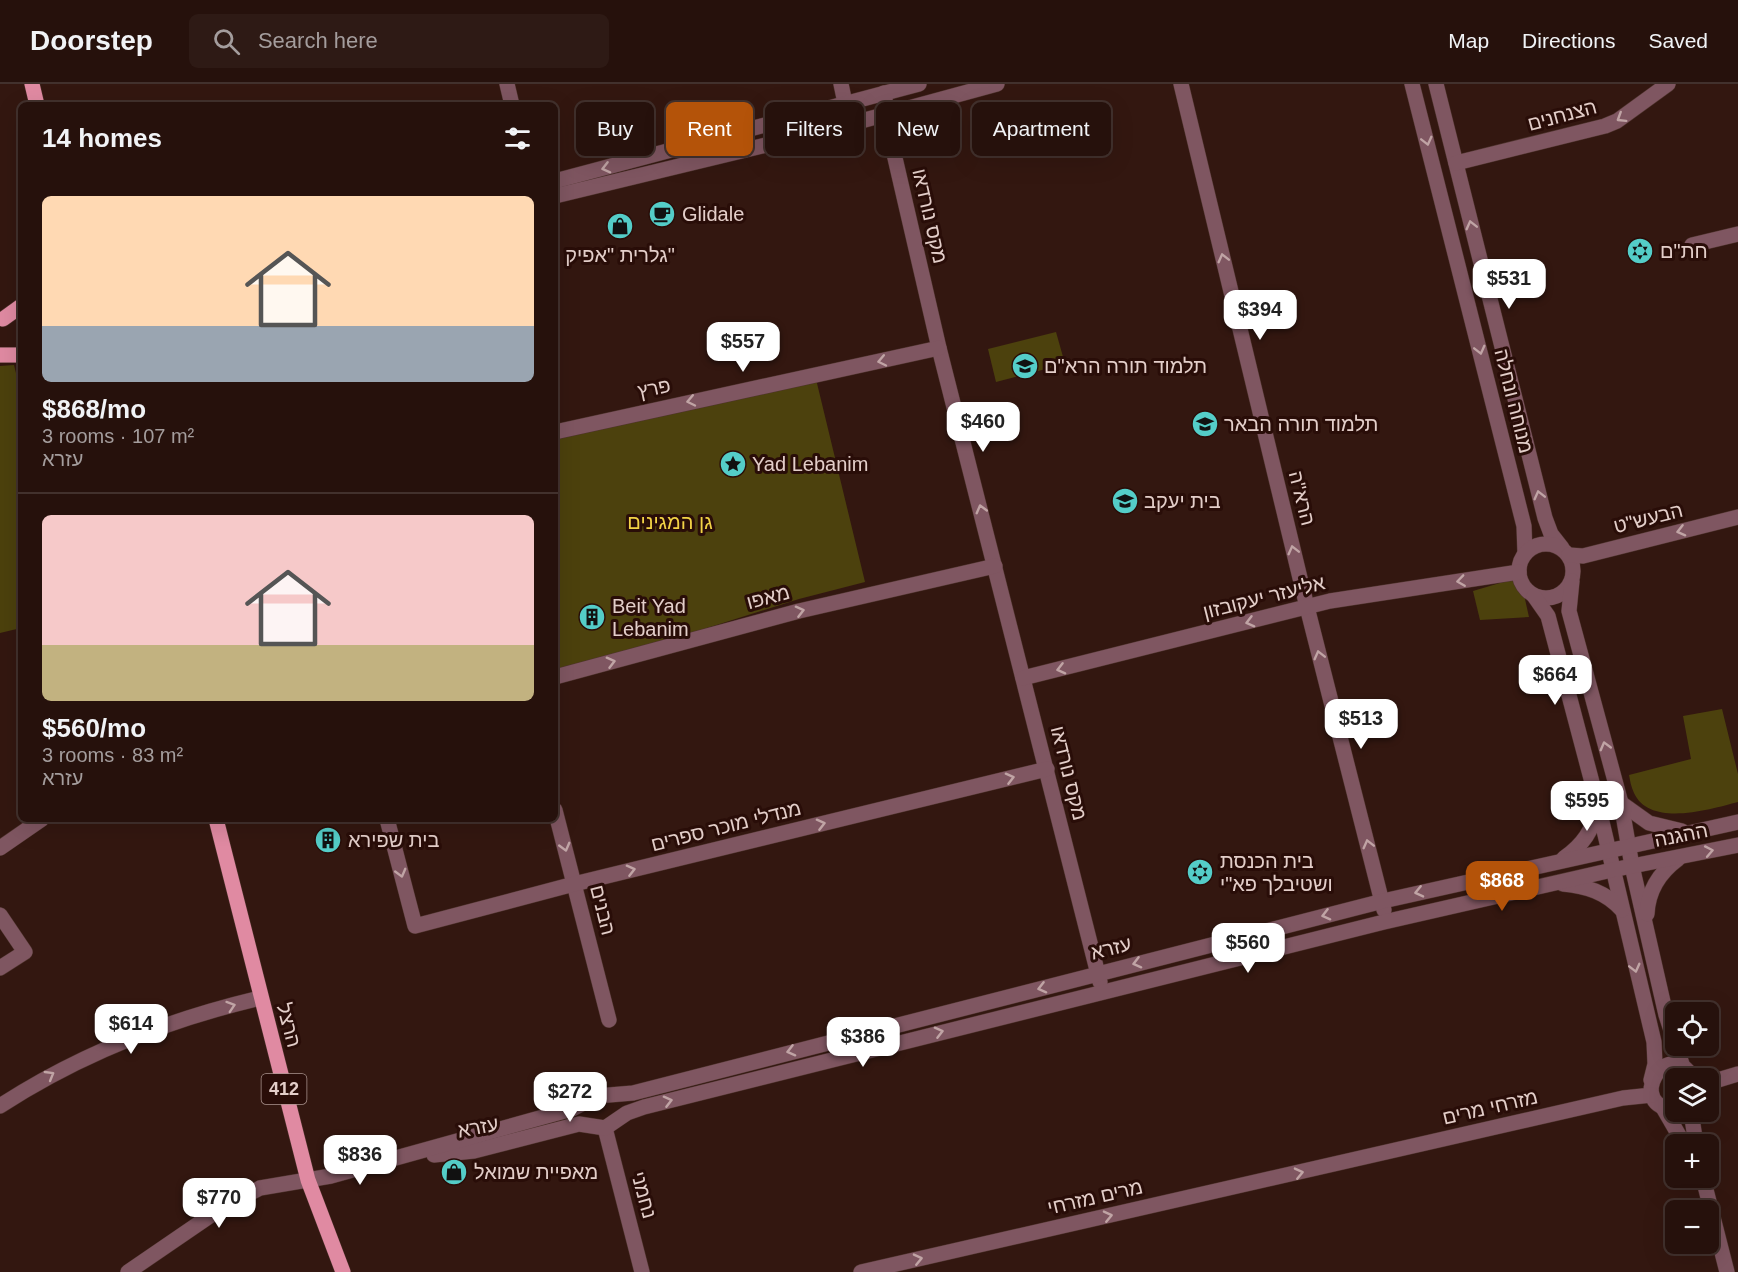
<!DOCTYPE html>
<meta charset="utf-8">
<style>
body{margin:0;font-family:Arial,"Noto Sans Hebrew",sans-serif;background:#2e1a15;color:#f1f3f6;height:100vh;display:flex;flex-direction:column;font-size:22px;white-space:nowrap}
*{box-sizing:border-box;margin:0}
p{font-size:20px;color:#a49d9d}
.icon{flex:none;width:33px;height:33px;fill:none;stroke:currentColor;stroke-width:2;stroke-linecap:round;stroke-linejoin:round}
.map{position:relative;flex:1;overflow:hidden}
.sheet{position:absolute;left:18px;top:18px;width:540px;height:720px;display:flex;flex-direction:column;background:#26110c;border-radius:9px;box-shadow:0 6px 24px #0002,0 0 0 2px #42312d}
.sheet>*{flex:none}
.guide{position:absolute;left:576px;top:18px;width:570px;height:54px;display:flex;gap:12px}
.buttons{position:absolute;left:1665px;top:918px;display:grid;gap:12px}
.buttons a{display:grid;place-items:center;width:54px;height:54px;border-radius:9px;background:#26110c;box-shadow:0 6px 24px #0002,0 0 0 2px #42312d;font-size:30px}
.price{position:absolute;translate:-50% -51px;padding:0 14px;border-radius:12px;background:#fff;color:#222;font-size:20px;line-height:39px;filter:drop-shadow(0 2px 3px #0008)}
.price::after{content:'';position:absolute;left:50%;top:36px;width:18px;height:14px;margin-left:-9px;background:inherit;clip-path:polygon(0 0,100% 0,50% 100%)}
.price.active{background:#b45309;color:#fff}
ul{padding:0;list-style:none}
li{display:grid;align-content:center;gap:12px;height:318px;padding:0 24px}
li+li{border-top:2px solid #42312d}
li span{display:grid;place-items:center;height:186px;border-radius:9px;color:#555}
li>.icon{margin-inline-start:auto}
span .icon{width:108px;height:108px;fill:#fffc;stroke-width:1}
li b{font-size:26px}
h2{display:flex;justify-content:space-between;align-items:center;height:72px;padding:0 24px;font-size:26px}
.chip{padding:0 21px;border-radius:9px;background:#26110c;box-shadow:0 6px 24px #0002,0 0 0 2px #42312d;font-size:21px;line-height:54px}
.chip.active{background:#b45309;color:#fff}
header{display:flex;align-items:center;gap:36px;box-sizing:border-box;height:84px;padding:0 30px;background:#26110c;border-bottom:2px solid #42312d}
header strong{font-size:28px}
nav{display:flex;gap:33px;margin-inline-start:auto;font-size:21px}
.search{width:420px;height:54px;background:#2e1a15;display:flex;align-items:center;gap:15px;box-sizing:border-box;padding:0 21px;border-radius:9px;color:#a49d9d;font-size:22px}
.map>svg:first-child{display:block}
.green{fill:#4c410d}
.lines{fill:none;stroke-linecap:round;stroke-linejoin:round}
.minor-casing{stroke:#4f342e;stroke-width:16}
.major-casing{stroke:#4f342e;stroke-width:16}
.minor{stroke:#7f5661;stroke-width:15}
.major{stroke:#e08aa2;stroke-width:15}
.oneway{stroke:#c0a4a5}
.labels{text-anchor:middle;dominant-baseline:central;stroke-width:6;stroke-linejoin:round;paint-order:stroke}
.shield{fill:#290d08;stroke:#ab948f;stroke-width:1.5}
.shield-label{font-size:18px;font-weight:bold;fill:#e3cec9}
.street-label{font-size:20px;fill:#e3cec9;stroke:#290d08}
.poi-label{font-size:20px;fill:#e3cec9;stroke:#290d08;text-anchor:start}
.park-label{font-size:20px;fill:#f2d346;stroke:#290d08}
</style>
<header>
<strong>Doorstep</strong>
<div class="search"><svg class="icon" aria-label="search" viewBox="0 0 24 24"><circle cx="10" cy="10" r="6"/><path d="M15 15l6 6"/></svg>Search here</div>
<nav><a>Map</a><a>Directions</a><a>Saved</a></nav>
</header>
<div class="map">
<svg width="1738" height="1188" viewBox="0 0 1738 1188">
<rect width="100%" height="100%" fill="#331710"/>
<g class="green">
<polygon points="1056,248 1065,280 996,298 988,265"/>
<polygon points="14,281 21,310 21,544 0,549 0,282"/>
<polygon points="815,291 865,498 799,515 555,592 555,348"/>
<polygon points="1520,493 1529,533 1480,536 1473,507"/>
<path d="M 1722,625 L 1738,690 L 1738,718 C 1711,725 1650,744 1634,709 C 1631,703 1630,696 1629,691 L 1691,675 L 1683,632 Z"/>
</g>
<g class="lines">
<defs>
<g id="minor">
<polyline points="507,0 512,21"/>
<polyline points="841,0 845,19"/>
<polyline points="1181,0 1307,523 1384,826"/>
<polyline points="1412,0 1524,442 1525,470"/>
<polyline points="1436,0 1545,434 1551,450 1562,464"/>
<polyline points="884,9 892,61 939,264 1100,898"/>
<polyline points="1456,79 1605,42 1617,37 1668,0"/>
<polyline points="555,97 919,0"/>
<polyline points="555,112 828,46 997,0"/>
<polyline points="1692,161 1738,150"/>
<polyline points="555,348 939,264"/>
<circle cx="1546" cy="487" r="27"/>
<polyline points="1569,471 1583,472 1738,433"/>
<polyline points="1572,497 1569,527 1621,719 1632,782 1666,931 1683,983"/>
<polyline points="1534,512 1548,532 1598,721 1654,958 1655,980 1651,996"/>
<polyline points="555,593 799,527 995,482"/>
<polyline points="1023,594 1330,517 1519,488"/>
<polyline points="1621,719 1649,739 1682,747"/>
<polyline points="555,726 609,936"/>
<polyline points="387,735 415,842 574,800 1047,685"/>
<polyline points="0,764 42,735"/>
<path d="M 1564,774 C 1583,761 1593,746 1598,723"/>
<path d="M 1563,800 C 1586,802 1606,808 1622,826"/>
<path d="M 1647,830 C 1648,806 1659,789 1678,775"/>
<polyline points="0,831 25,868 0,884"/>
<polyline points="1708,999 1738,990"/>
<path d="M 0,1022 C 80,970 167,936 260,914"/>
<polyline points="1662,1022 1684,1060"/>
<path d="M 1676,1025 C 1624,1025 1666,949 1693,994"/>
<polyline points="1691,1028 1696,1060"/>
<polyline points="605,1044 642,1188"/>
<polyline points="434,1071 474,1067 579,1040 605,1044 627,1029 644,1023 1384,838 1612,786 1738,761"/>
<polyline points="1703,1094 1727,1188"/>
<polyline points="128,1188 220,1125 260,1104 331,1092 572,1025 597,1012 633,1009 1383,817 1738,738"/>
<polyline points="861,1188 1623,1014 1652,1011"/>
</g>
<g id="major">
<polyline points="32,0 37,21"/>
<polyline points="3,235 21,222"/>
<polyline points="0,271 21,271"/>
<polyline points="216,735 308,1096 343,1188"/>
</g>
</defs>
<use href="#minor" class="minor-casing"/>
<use href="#major" class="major-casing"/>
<use href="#minor" class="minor"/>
<use href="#major" class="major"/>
</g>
<defs><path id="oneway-chevron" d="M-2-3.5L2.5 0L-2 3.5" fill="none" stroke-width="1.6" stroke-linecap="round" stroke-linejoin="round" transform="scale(1.5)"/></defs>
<g class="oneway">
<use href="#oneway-chevron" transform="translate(1621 34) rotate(148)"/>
<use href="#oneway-chevron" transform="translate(1427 57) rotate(76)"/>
<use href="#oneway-chevron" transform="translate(606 84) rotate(166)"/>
<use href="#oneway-chevron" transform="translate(1471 141) rotate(-104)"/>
<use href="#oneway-chevron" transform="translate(1223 174) rotate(-104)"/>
<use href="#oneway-chevron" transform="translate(1480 266) rotate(76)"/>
<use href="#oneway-chevron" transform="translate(882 277) rotate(168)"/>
<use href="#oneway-chevron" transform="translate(691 317) rotate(168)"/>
<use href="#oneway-chevron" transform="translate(1539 411) rotate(-104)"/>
<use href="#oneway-chevron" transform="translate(981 425) rotate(-105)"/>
<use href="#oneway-chevron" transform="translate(1681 447) rotate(166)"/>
<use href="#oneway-chevron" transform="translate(1293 466) rotate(-104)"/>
<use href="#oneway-chevron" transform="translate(1461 497) rotate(172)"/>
<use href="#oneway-chevron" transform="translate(800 527) rotate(-14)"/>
<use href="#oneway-chevron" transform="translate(1250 538) rotate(165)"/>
<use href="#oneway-chevron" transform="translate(1319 571) rotate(-104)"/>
<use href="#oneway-chevron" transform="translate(611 578) rotate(-15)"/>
<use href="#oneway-chevron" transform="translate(1061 585) rotate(166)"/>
<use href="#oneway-chevron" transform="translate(1605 662) rotate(-105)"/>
<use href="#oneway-chevron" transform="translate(1010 694) rotate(-14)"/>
<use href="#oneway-chevron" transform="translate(821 740) rotate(-14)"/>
<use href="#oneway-chevron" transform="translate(1368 760) rotate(-104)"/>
<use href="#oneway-chevron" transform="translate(565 763) rotate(75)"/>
<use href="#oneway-chevron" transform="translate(1709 767) rotate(-11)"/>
<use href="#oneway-chevron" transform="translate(631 786) rotate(-14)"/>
<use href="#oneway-chevron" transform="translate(401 789) rotate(75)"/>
<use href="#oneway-chevron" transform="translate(1419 808) rotate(167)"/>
<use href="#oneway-chevron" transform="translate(1326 831) rotate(166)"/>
<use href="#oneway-chevron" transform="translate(1137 879) rotate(166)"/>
<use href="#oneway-chevron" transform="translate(1635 884) rotate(76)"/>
<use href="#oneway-chevron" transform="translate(1042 904) rotate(166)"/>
<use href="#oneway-chevron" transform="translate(231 922) rotate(-18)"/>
<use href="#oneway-chevron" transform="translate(939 948) rotate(-14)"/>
<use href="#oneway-chevron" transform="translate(791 967) rotate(166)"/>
<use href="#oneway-chevron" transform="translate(50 991) rotate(-30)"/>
<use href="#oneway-chevron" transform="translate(668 1017) rotate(-14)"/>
<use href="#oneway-chevron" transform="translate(1299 1089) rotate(-13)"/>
<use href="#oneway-chevron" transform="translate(1108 1132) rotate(-13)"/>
<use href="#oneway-chevron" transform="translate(918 1175) rotate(-13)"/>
</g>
<defs>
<symbol id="cafe-disc" viewBox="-11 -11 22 22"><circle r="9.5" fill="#54cdc8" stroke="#290d08"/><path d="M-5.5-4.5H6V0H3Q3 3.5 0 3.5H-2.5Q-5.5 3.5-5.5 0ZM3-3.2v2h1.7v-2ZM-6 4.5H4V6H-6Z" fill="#111"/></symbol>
<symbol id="shop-disc" viewBox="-11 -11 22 22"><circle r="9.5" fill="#54cdc8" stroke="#290d08"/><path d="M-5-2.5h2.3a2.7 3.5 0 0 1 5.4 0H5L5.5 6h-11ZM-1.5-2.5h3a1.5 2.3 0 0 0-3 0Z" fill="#111"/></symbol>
<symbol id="synagogue-disc" viewBox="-11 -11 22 22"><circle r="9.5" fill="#54cdc8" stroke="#290d08"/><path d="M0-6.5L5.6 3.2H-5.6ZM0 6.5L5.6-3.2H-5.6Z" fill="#111"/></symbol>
<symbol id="school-disc" viewBox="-11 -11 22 22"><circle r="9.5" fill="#54cdc8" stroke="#290d08"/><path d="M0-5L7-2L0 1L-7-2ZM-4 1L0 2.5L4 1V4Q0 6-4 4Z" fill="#111"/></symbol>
<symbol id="sight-disc" viewBox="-11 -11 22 22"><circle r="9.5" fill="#54cdc8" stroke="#290d08"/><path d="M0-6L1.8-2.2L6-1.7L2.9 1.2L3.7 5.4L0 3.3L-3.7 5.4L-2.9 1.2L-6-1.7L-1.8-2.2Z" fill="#111"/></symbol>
<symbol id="building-disc" viewBox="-11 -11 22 22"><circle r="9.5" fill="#54cdc8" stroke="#290d08"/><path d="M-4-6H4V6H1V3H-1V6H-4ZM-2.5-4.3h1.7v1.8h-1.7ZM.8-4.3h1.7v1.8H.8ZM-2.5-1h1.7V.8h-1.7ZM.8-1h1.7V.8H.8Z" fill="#111"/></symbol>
</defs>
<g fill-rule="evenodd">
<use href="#cafe-disc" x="647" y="115" width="30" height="30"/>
<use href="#shop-disc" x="605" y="127" width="30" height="30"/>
<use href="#synagogue-disc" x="1625" y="152" width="30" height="30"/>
<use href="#school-disc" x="1010" y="267" width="30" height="30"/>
<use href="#school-disc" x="1190" y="325" width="30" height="30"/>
<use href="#sight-disc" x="718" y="365" width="30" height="30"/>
<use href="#school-disc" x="1110" y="402" width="30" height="30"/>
<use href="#building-disc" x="577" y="518" width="30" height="30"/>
<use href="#building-disc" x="313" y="741" width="30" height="30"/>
<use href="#synagogue-disc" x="1185" y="773" width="30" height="30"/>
<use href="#shop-disc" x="439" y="1073" width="30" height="30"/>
</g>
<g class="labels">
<rect class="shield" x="261.5" y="990" width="45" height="30" rx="4.5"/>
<g class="shield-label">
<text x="284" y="1005">412</text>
</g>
<g class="street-label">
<text transform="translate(1562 31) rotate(-15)">הצנחנים</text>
<text transform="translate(930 132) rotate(77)">מקס נורדאו</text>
<text transform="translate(654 304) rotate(-12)">פרץ</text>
<text transform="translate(1514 317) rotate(76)">מנוחה ונחלה</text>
<text transform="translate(1302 414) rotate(76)">הרא"ה</text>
<text transform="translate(1648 434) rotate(-14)">הבעש"ט</text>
<text transform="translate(768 513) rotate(-15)">מאפו</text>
<text transform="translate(1264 513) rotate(-14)">אליעזר יעקובזון</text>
<text transform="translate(1069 689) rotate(76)">מקס נורדאו</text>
<text transform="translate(726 742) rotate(-14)">מנדלי מוכר ספרים</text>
<text transform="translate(1681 751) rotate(-11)">ההגנה</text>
<text transform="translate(603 826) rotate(76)">הבנים</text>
<text transform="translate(1111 864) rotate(-14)">עזרא</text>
<text transform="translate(289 941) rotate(75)">הרצל</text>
<text transform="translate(1490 1023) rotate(-13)">מזרחי מרים</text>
<text transform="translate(478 1043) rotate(-11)">עזרא</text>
<text transform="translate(644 1111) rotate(75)">נחמני</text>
<text transform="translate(1095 1113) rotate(-13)">מרים מזרחי</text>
</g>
<g class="poi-label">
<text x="682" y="130">Glidale</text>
<text x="1660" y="167">חת"ם</text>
<text x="620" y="171" text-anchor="middle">גלרית "אפיק"</text>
<text x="1044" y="282">תלמוד תורה הרא"ם</text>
<text x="1224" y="340">תלמוד תורה הבאר</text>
<text x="752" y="380">Yad Lebanim</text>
<text x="1144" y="417">בית יעקב</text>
<text x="612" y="522">Beit Yad<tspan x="612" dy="23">Lebanim</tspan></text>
<text x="348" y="756">בית שפירא</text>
<text x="1220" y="777">בית הכנסת<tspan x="1220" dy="23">ושטיבלך פא"י</tspan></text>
<text x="474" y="1088">מאפיית שמואל</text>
</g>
<g class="park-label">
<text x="670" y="438">גן המגינים</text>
</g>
</g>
</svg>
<div class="buttons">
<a><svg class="icon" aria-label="locate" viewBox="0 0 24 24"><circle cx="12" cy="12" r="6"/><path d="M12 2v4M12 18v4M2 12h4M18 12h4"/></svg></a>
<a><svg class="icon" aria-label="layers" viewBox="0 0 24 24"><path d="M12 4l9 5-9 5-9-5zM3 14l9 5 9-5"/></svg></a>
<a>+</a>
<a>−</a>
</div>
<b class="price" style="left:1509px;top:226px">$531</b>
<b class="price" style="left:1260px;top:257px">$394</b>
<b class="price" style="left:743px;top:289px">$557</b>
<b class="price" style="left:983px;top:369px">$460</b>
<b class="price" style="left:1555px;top:622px">$664</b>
<b class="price" style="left:1361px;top:666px">$513</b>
<b class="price" style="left:1587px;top:748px">$595</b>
<b class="price active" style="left:1502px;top:828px">$868</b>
<b class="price" style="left:1248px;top:890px">$560</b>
<b class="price" style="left:131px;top:971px">$614</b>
<b class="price" style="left:863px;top:984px">$386</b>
<b class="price" style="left:570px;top:1039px">$272</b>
<b class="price" style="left:360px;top:1102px">$836</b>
<b class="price" style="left:219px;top:1145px">$770</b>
<div class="guide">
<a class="chip">Buy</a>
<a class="chip active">Rent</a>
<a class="chip">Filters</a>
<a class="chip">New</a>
<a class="chip">Apartment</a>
</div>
<section class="sheet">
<h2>14 homes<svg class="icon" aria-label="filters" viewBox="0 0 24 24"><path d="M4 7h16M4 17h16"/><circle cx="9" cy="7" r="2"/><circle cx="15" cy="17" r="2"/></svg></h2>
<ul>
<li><span style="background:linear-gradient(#ffd9b3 70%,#9aa5b1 0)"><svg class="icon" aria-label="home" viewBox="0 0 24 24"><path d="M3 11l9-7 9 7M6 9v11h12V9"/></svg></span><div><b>$868/mo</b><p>3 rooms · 107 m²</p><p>עזרא</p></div></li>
<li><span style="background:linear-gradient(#f6c9c9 70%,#c2b280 0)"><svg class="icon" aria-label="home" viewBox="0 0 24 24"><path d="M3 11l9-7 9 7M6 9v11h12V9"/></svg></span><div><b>$560/mo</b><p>3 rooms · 83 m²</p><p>עזרא</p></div></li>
</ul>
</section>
</div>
